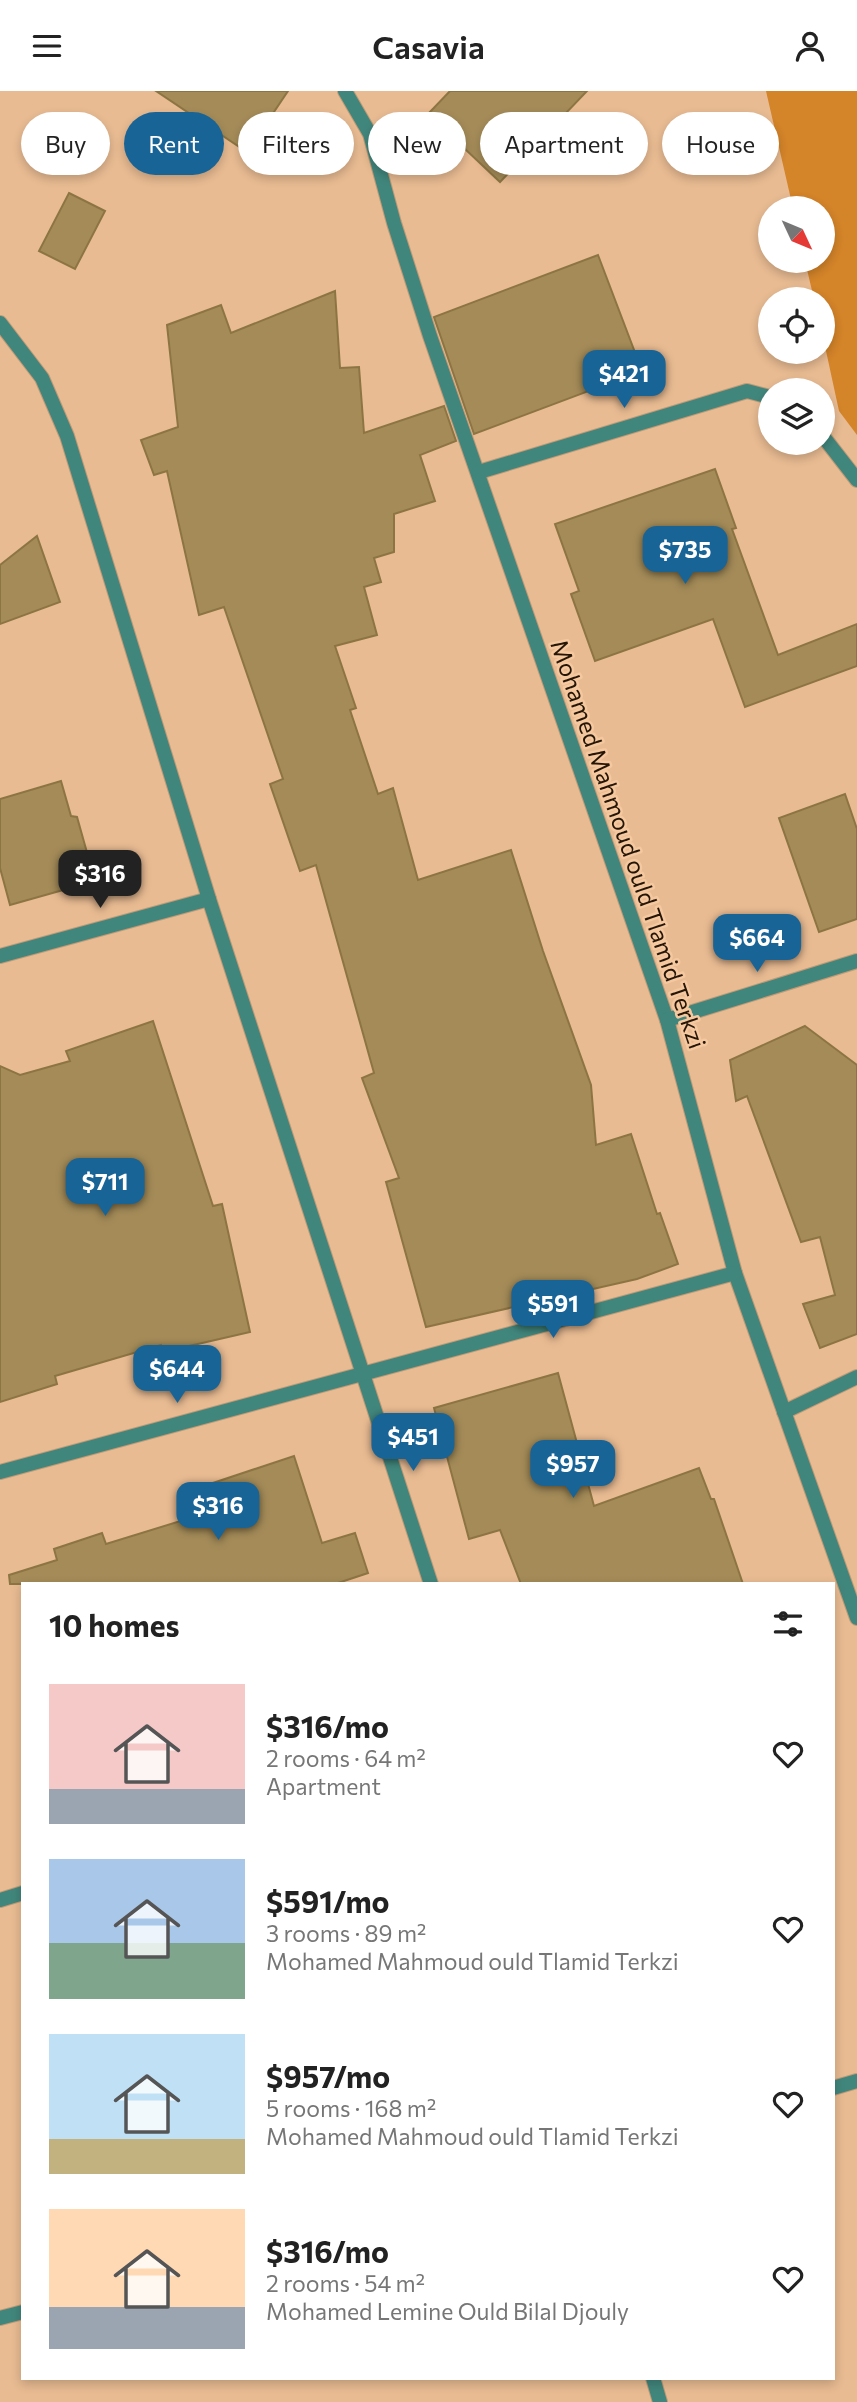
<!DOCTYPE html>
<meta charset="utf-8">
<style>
body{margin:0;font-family:Commissioner,sans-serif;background:#f6f6f6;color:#222;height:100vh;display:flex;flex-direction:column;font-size:26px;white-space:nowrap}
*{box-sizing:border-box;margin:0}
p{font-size:23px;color:#767676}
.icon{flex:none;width:38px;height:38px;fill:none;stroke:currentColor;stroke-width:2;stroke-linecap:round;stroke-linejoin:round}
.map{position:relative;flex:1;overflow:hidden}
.details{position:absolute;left:21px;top:1491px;width:814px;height:798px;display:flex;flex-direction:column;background:#fff;border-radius:0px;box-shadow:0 4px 10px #0003}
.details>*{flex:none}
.top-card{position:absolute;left:21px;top:21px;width:816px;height:63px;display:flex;gap:14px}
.needle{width:46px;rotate:134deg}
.tools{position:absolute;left:758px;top:105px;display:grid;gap:14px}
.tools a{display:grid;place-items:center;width:77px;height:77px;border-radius:50%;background:#fff;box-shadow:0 4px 10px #0003;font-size:35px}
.price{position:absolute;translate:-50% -60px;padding:0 16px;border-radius:14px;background:#196497;color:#fff;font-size:23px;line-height:46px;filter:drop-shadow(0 2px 4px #0008)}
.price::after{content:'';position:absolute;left:50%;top:42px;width:21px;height:16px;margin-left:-10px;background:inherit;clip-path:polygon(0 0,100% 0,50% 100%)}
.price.on{background:#222;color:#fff}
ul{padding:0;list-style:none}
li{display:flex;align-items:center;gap:21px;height:175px;padding:0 28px}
li span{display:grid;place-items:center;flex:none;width:196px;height:140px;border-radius:0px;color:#555}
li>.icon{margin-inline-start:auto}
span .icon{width:84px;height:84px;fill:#fffc;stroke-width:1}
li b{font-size:30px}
h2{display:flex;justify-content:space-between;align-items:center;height:84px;padding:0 28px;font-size:30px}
.pill{padding:0 24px;border-radius:32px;background:#fff;box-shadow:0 4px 10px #0003;font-size:24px;line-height:63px}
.pill.on{background:#196497;color:#fff}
header{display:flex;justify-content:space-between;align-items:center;height:91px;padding:0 28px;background:#fff;font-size:32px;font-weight:600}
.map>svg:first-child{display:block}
.green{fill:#d48429}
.building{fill:#a48b58;stroke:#8d7543;stroke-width:2}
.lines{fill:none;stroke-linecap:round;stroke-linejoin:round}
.minor-casing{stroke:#c19a76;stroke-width:16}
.minor{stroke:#41867c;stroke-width:14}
.labels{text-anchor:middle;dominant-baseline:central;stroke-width:5;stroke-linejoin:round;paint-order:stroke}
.street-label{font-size:24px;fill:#241505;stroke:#f5c89f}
</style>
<header><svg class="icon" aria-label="menu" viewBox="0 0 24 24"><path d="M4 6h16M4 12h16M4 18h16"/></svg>Casavia<svg class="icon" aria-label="person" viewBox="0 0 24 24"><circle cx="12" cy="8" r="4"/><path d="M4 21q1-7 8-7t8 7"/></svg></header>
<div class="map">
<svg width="857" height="2311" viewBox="0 0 857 2311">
<rect width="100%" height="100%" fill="#e8bb92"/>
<polygon class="green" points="766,0 857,0 857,344 839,320 823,246 822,208 814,208 805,170 822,170 822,117 793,117"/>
<g class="building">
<polygon points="156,0 288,0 247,61"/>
<polygon points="450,0 587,0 500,91 428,23"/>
<polygon points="69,102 105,120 75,178 39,160"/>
<polygon points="598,164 642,280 474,343 434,226"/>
<polygon points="335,200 340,277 359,276 364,342 444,315 456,350 420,364 435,410 394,423 394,461 374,467 381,491 364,496 377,544 335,555 356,617 350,619 378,703 393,697 418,789 511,759 543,860 591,994 596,1054 631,1043 657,1123 660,1122 678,1173 637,1188 426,1236 386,1091 399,1087 362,987 374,982 316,774 300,780 270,693 283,688 224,516 199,524 167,380 154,384 141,349 178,336 167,234 221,214 231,242"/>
<polygon points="715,378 736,437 732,438 778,564 857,533 857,575 745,616 713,528 595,570 571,503 579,500 555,433"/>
<polygon points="37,445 60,511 0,533 0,474"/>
<polygon points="61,690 71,725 77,726 95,790 10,814 0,777 0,708"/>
<polygon points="845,703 857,738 857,828 819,841 779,727"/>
<polygon points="153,930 213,1115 222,1113 250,1241 163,1261 161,1254 55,1285 57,1293 0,1311 0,975 20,984 70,970 66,960"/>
<polygon points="805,935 857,974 857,1243 820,1257 803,1213 835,1204 820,1146 801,1151 747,1005 736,1010 730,969"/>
<polygon points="558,1282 594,1415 699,1377 711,1408 714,1408 743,1493 521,1493 500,1439 469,1448 434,1317"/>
<polygon points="294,1365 322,1452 355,1442 368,1482 335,1493 10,1493 9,1484 57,1469 54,1458 102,1442 106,1453 200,1424 192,1399"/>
</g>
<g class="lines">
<defs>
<g id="minor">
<polyline points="345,0 370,43 394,132 430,245 667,929 735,1182 857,1527"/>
<polyline points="0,232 42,287 67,345 209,808 431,1493"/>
<polyline points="822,344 857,389"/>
<polyline points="479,381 747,300 770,306"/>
<polyline points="0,865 209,808"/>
<polyline points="667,929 857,870"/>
<polyline points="784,1321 857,1286"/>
<polyline points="0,1381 735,1182"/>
<polyline points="0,1809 23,1802"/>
<polyline points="833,1997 857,1990"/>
<polyline points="0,2227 23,2221"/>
<polyline points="653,2287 660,2311"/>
</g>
</defs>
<use href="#minor" class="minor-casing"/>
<use href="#minor" class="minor"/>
</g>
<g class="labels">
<g class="street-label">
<text transform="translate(629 753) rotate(71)">Mohamed Mahmoud ould Tlamid Terkzi</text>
</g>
</g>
</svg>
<div class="tools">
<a><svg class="needle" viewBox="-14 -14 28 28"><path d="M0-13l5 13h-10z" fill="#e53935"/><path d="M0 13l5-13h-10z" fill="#767676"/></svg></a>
<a><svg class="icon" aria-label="locate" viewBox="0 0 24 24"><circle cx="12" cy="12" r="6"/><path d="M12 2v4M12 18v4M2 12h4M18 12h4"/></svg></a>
<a><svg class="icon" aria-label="layers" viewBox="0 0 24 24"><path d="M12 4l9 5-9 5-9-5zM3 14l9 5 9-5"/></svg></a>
</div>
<b class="price" style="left:624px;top:319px">$421</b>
<b class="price" style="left:685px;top:495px">$735</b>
<b class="price on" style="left:100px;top:819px">$316</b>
<b class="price" style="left:757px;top:883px">$664</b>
<b class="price" style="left:105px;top:1127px">$711</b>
<b class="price" style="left:553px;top:1249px">$591</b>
<b class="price" style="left:177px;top:1314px">$644</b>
<b class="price" style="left:413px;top:1382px">$451</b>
<b class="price" style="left:573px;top:1409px">$957</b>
<b class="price" style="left:218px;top:1451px">$316</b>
<div class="top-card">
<a class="pill">Buy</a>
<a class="pill on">Rent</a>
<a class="pill">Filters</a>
<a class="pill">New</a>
<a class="pill">Apartment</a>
<a class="pill">House</a>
</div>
<section class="details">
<h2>10 homes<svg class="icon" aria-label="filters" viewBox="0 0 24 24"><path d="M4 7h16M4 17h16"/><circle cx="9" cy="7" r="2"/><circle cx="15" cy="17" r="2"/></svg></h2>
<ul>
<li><span style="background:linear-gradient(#f6c9c9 75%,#9aa5b1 0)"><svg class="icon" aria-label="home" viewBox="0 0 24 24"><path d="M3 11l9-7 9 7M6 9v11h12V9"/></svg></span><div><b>$316/mo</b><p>2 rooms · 64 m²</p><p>Apartment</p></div><svg class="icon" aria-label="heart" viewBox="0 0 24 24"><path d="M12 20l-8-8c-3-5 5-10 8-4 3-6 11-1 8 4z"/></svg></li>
<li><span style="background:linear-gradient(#a9c7e8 60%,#7fa58c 0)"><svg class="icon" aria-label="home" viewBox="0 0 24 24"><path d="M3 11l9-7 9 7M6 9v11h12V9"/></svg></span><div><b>$591/mo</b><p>3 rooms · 89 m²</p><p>Mohamed Mahmoud ould Tlamid Terkzi</p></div><svg class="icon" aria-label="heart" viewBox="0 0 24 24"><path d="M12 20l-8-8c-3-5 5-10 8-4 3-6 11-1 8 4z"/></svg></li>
<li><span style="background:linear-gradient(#bfe0f5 75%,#c2b280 0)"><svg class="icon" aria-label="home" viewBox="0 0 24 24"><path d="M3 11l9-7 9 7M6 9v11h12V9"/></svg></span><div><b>$957/mo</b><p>5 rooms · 168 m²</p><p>Mohamed Mahmoud ould Tlamid Terkzi</p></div><svg class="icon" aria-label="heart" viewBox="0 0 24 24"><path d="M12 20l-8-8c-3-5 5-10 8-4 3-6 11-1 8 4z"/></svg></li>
<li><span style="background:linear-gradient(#ffd9b3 70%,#9aa5b1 0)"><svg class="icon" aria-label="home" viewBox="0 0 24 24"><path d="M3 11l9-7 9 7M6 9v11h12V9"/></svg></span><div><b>$316/mo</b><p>2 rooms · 54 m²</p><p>Mohamed Lemine Ould Bilal Djouly</p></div><svg class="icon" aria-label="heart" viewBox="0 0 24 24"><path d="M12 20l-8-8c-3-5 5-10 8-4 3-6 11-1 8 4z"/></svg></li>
</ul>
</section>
</div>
